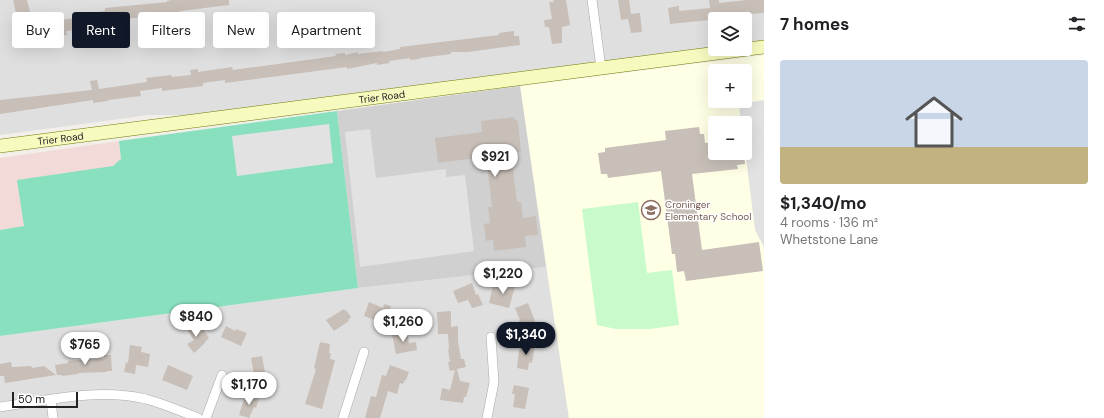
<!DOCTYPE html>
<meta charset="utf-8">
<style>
body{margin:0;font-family:"DM Sans",sans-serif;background:#f6f6f6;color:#202124;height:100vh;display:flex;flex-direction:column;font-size:15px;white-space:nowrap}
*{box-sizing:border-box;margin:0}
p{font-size:13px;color:#757577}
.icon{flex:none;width:22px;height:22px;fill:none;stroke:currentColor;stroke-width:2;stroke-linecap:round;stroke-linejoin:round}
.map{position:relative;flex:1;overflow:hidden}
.drawer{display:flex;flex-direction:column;background:#fff;width:340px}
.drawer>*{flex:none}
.banner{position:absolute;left:12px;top:12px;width:380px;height:36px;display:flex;gap:8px}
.tools{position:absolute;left:708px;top:12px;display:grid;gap:8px}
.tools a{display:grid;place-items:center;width:44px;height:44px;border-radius:4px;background:#fff;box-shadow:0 4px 16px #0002;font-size:20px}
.scale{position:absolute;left:12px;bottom:10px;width:66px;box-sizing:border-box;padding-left:4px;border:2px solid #222;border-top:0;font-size:11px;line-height:14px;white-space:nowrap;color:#222;-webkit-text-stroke:3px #fff;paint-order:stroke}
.price{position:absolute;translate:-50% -34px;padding:0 9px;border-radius:14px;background:#fff;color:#222;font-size:13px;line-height:26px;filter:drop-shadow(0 1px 2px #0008)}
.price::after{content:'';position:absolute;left:50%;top:24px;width:12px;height:9px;margin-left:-6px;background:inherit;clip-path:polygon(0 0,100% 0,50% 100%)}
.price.current{background:#111827;color:#fff}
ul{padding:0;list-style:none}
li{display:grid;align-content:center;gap:8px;height:212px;padding:0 16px}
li+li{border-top:1px solid #e0e0e0}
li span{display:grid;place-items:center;height:124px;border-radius:4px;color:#555}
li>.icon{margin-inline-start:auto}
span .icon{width:72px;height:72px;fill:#fffc;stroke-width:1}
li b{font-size:17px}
h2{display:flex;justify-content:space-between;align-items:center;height:48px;padding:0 16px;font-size:17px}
.tag{padding:0 14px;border-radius:4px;background:#fff;box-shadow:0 4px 16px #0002;font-size:14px;line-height:36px}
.tag.current{background:#111827;color:#fff}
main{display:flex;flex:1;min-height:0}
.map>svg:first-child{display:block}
.residential{fill:#e0dfdf}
.commercial{fill:#f2dad9}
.education{fill:#ffffe5;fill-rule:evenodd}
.religious{fill:#d0d0d0}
.park{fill:#c8facc}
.pitch{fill:#88e0be}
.parking{fill:#e2e2e2}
.building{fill:#c7bfb8}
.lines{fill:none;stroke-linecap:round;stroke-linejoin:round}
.street-casing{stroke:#a9a9a9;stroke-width:10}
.secondary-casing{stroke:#707d05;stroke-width:14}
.street{stroke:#fff;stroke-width:9}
.secondary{stroke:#f7fabf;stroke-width:13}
.labels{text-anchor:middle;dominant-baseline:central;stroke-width:3;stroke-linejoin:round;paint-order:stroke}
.street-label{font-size:10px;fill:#222;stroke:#fff}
.education-label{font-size:10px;fill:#785e54;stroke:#fff;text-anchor:start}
</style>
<main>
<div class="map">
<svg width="764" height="418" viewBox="0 0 764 418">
<rect width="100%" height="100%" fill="#f2efe9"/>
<g class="residential">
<polygon points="0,0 764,0 764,41 745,44 745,19 715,19 715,47 199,115 149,115 0,135"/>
<polygon points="546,267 569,418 0,418 0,336 358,288"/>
</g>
<polygon class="commercial" points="119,141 121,159 113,166 24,226 0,230 0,158"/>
<path class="education" d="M 764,55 L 764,418 L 569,418 L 520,86 ZM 715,71 L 745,71 L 745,101 L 715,101 ZM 715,123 L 745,123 L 745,153 L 715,153 Z"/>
<polygon class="religious" points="520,86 546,267 358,288 337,111"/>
<polygon class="park" points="638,202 647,273 672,270 679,325 650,329 616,329 597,325 582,209"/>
<polygon class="pitch" points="337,111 358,288 0,336 0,230 24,226 17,180 113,166 121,159 119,141"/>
<g class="parking">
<polygon points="764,100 764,247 755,230 745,150 745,123 741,123 739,104"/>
<polygon points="329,124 333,163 237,176 232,136"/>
<polygon points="370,129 376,178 446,169 446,177 465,175 474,251 360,267 345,132"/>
</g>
<g class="building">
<polygon points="13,0 27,0 31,15 17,18"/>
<polygon points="171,0 229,0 229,5 180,11 181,17 170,19 169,14 117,20 118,25 98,27 99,32 92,33 91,29 66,31 67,35 42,37 40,24 49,23 49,21 88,17 88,13 105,11 105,8 167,2 167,1"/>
<polygon points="553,0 566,0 570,25 562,27 562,43 552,44 549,27 545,27 544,20 552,19 549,2 554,2"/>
<polygon points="618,0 629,0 631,14 640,13 642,32 631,33 628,19 621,20"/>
<polygon points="709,0 719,0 719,3 746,0 764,0 764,13 749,14 749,12 725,15 725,18 720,19 670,24 668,8 679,6 679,11 710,8"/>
<polygon points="514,31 514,36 519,36 520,45 468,52 451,52 451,54 420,58 420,59 410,60 410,58 389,61 390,63 377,65 377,63 347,69 347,67 225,83 225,80 203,83 203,86 162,91 162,88 140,91 141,96 108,100 108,101 93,103 93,100 0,114 0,100 92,90 90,81 97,80 99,89 147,82 146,78 171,75 172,77 191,75 190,70 198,69 198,72 232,67 233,70 336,56 335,54 345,53 345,55 358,52 358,54 383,51 383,52 400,49 400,47 499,35 499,33"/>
<polygon points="513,117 518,122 521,152 511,153 517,202 521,202 523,218 536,216 538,235 525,236 526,247 494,251 493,240 486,241 484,224 490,223 488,207 492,207 487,167 476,158 438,163 435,138 482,132 481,121"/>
<polygon points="699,127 700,134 704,134 705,143 715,142 715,153 744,153 745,164 737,165 738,169 692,174 702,250 759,242 763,271 686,281 684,271 677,272 675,254 672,254 661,171 608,178 607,174 601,174 598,153 605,152 605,148 666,140 665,131"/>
<polygon points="508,281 516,283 509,308 489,303 493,286 506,289"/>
<polygon points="472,283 476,295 478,294 483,305 472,308 468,300 458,303 453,291"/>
<polygon points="369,302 383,308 384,304 391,306 385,322 380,321 380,322 364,316"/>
<polygon points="528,303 536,324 522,329 519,321 520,320 515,308"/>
<polygon points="344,309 345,311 346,310 351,317 348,320 349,321 334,331 326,320"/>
<polygon points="451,311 451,327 458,326 458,341 461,359 464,359 466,367 457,369 460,381 470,383 466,397 464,397 463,403 440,400 442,388 450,390 455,370 450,371 448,362 450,362 448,349 449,349 448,334 438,334 437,312"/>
<polygon points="188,321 198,334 203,329 209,338 205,342 205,343 194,353 187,344 194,340 183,324"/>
<polygon points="226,326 235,331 236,329 247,333 241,346 221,337"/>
<polygon points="407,331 409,343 416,342 417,350 396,354 392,334"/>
<polygon points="320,342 330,344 329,353 331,354 330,359 335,360 322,409 305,404 316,369 314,368"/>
<polygon points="522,343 535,346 532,363 529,362 528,370 517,368 519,350 520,350"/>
<polygon points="130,345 142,347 141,352 150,354 148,367 136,365 135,374 124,372 126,362 128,363"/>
<polygon points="104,355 111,355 112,371 107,371 107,372 78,373 79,374 62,376 62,375 57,375 55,365 68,363 68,361 104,358"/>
<polygon points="262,356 266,378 255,380 251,358"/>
<polygon points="11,362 12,367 31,366 32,368 44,366 56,375 5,383 4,376 0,376 0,364"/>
<polygon points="168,365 193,376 187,390 162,380"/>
<polygon points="390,365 409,372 406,380 405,380 403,384 400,383 397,394 388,391 380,418 365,418 371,396 376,397 382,375 386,376"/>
<polygon points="514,385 529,388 525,409 513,407 515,394 512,394"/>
<polygon points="246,393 259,399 256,408 254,407 249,418 239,415"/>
</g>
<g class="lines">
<defs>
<g id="street">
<polyline points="592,0 601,68"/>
<polyline points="51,400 53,418"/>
<path d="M 0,407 C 48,400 98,388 146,399 C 164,404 181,411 198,418"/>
<polyline points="206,418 222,375"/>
<polyline points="343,418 364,352"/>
<polyline points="487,418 494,382 491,337"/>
</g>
<g id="secondary">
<path id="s1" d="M 0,146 L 764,47"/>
</g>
</defs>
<use href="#street" class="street-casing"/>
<use href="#secondary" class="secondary-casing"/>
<use href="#street" class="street"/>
<use href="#secondary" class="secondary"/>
</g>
<defs>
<symbol id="school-ring" viewBox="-11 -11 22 22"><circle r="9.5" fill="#fff" stroke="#8d6e63" stroke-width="1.5"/><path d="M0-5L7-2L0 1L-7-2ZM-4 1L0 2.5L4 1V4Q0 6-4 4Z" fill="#8d6e63"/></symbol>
</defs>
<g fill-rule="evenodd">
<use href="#school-ring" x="640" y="199" width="22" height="22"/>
</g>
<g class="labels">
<g class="street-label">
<text stroke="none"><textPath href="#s1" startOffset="385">Trier Road</textPath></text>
<text stroke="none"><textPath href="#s1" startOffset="61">Trier Road</textPath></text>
</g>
<g class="education-label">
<text x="665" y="204">Croninger<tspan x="665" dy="12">Elementary School</tspan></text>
</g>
</g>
</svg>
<div class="tools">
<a><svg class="icon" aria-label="layers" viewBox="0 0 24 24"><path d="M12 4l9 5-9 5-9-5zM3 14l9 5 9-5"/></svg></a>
<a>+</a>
<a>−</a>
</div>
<div class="scale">50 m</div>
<b class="price" style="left:495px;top:178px">$921</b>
<b class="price" style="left:503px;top:295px">$1,220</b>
<b class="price" style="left:196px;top:338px">$840</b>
<b class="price" style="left:403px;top:343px">$1,260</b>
<b class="price current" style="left:526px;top:356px">$1,340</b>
<b class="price" style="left:85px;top:366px">$765</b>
<b class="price" style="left:249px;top:406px">$1,170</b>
<div class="banner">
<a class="tag">Buy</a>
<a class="tag current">Rent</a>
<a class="tag">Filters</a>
<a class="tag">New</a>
<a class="tag">Apartment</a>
</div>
</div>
<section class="drawer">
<h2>7 homes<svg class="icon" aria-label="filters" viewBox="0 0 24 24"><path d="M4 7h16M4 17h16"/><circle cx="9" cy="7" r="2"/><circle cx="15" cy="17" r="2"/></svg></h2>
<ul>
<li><span style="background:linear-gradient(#c9d6e8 70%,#c2b280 0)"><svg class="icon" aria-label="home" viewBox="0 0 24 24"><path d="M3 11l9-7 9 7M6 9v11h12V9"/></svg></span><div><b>$1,340/mo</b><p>4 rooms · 136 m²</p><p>Whetstone Lane</p></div></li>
</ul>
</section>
</main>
